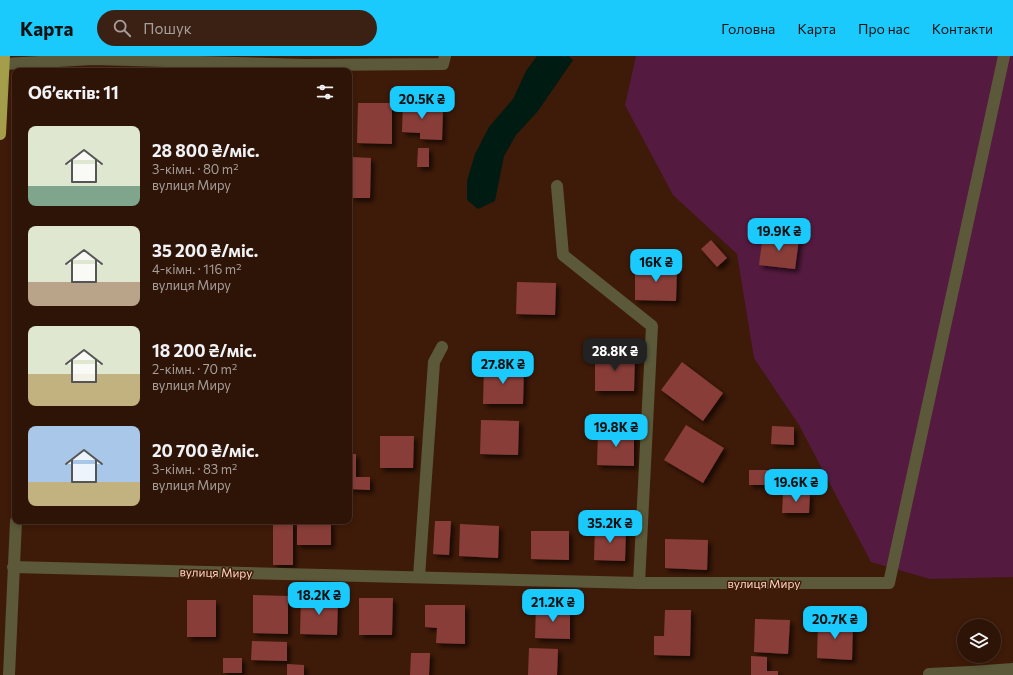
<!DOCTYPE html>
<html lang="uk">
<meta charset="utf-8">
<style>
body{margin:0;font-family:Commissioner,sans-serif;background:#3a2114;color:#f1f3f6;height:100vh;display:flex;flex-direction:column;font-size:15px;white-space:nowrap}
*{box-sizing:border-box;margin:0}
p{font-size:13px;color:#a79e9b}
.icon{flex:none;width:22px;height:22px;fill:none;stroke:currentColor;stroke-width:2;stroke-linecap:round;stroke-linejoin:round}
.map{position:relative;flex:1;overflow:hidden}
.drawer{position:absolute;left:12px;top:12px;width:340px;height:456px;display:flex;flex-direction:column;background:#2e1406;border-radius:8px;box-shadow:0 2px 6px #0003,0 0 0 1px #493328}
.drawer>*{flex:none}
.controls{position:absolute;left:957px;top:563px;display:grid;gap:8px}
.controls a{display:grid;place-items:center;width:44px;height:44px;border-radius:50%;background:#2e1406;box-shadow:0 2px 6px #0003,0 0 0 1px #493328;font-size:20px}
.price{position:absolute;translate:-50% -34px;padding:0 9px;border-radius:8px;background:#1acafc;color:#111;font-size:13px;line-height:26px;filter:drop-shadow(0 1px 2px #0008)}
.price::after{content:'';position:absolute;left:50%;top:24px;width:12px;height:9px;margin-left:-6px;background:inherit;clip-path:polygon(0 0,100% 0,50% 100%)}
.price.selected{background:#222;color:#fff}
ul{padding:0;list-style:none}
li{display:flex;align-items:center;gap:12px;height:100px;padding:0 16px}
li span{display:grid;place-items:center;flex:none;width:112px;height:80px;border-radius:8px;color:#555}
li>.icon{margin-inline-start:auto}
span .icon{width:48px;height:48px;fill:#fffc;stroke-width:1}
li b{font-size:17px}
h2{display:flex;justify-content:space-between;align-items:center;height:48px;padding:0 16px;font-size:17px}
header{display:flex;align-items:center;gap:24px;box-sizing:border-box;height:56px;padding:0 20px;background:#1acafc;color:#111}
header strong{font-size:19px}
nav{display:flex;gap:22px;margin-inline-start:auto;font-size:14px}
.search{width:280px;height:36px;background:#3a2114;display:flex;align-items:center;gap:10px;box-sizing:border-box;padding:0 14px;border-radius:22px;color:#a79e9b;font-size:15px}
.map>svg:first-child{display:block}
.green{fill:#551a3f}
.water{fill:#001b11}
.building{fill:#893d39;filter:url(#shadow)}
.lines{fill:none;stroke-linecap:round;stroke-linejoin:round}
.street{stroke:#5b5939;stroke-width:12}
.highway{stroke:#a49e4b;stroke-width:12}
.labels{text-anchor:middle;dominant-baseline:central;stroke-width:3;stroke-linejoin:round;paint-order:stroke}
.street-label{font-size:12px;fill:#ffd5c3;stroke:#3e1a08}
</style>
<header>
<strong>Карта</strong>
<div class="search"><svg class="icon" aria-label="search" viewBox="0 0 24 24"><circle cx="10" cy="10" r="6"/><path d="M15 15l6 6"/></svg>Пошук</div>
<nav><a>Головна</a><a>Карта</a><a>Про нас</a><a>Контакти</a></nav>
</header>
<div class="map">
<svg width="1013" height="619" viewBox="0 0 1013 619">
<defs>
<filter id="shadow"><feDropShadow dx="3.5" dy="3.5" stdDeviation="2" flood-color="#0009"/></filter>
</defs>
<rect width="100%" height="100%" fill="#3e1a08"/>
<polygon class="green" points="636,0 1013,0 1013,521 930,523 871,506 799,369 754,302 737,198 673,139 625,49"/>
<polygon class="water" points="537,0 568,0 573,4 538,55 516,79 504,100 495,145 478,153 467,144 467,125 475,98 489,71 513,43 526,15"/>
<g class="building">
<polygon points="403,43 424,43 424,53 443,54 442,84 420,83 420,77 402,76"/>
<polygon points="358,47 392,47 392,88 357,87"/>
<polygon points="418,92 429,92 429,111 417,111"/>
<polygon points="352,101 371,102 370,142 351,142"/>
<polygon points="763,178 799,183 795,213 759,209"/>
<polygon points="711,184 727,202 717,211 701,193"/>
<polygon points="635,210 677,211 676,245 635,244"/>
<polygon points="517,226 556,227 555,259 516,258"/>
<polygon points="595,297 635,298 634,335 595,335"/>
<polygon points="682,306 723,337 703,365 661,334"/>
<polygon points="484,309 524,310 523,348 483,348"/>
<polygon points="481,364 519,365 518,399 480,398"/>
<polygon points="686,369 724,392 703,427 664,404"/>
<polygon points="772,370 794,371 794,389 771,388"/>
<polygon points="598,374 634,375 634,410 597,409"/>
<polygon points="380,380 414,380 413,412 380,412"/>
<polygon points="349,398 356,398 356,421 370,421 370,434 349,433"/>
<polygon points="749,414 768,414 767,429 749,429"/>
<polygon points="783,437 810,437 809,457 782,457"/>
<rect x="273" y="465" width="20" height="44"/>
<rect x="297" y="465" width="34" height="24"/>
<polygon points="435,465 451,465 449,499 433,498"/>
<polygon points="460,468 499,470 498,502 459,500"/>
<polygon points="595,470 626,471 625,505 594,504"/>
<polygon points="531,475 569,475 569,504 531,503"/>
<polygon points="665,483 708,484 707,514 665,512"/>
<polygon points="253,539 288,540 288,578 253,577"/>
<polygon points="301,540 338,541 337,579 300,578"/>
<polygon points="359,542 393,542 392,579 359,579"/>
<rect x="187" y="544" width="29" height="37"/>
<polygon points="425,549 465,549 465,588 436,587 437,572 425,571"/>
<polygon points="536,550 570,551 570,583 535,582"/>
<polygon points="665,554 691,554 690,600 654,599 654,580 664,580"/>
<polygon points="755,563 790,564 788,598 754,596"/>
<polygon points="818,565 853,566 852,604 817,602"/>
<polygon points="252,585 287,586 287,605 251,604"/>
<polygon points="529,592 558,593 557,619 528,619"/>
<polygon points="411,597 430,597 429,619 410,619"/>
<polygon points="751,600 767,601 767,615 778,615 778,619 751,619"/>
<rect x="223" y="602" width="19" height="15"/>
<polygon points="287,608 304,609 304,619 287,619"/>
</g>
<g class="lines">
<g class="street">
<polyline points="4,8 93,3 305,9 443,8 445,0"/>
<polyline points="557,130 563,199 652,270 639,527"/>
<polyline points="13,511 639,527 889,527 1004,0"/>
<polyline points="419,521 434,306 442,291"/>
<polyline points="971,616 1013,613"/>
<polyline points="929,618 971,616 974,619"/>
<polyline points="9,619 16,465"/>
</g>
<polyline class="highway" points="0,78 4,0"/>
</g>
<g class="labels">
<g class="street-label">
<text transform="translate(216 516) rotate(1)">вулиця Миру</text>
<text x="764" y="527">вулиця Миру</text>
</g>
</g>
</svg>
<div class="controls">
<a><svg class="icon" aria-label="layers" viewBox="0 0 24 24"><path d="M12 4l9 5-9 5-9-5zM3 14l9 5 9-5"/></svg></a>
</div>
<b class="price" style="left:422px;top:64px">20.5K ₴</b>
<b class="price" style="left:779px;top:196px">19.9K ₴</b>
<b class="price" style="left:656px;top:227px">16K ₴</b>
<b class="price selected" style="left:615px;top:316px">28.8K ₴</b>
<b class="price" style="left:503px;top:329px">27.8K ₴</b>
<b class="price" style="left:616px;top:392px">19.8K ₴</b>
<b class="price" style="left:796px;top:447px">19.6K ₴</b>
<b class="price" style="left:610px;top:488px">35.2K ₴</b>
<b class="price" style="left:319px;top:560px">18.2K ₴</b>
<b class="price" style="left:553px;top:567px">21.2K ₴</b>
<b class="price" style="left:835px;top:584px">20.7K ₴</b>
<section class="drawer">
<h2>Об’єктів: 11<svg class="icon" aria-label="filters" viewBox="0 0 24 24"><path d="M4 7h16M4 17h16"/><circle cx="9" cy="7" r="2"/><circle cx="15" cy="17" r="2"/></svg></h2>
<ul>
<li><span style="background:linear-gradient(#dfe7d0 75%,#7fa58c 0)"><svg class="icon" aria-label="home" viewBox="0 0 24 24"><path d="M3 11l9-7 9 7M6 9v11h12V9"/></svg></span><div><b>28 800 ₴/міс.</b><p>3-кімн. · 80 m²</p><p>вулиця Миру</p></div></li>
<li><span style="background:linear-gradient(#dfe7d0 70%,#b9a48a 0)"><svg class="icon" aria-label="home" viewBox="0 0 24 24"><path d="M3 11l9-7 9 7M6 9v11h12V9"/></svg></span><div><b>35 200 ₴/міс.</b><p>4-кімн. · 116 m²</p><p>вулиця Миру</p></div></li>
<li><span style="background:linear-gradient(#dfe7d0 60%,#c2b280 0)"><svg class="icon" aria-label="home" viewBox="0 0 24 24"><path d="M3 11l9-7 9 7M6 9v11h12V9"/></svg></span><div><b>18 200 ₴/міс.</b><p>2-кімн. · 70 m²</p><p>вулиця Миру</p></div></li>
<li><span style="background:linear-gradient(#a9c7e8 70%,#c2b280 0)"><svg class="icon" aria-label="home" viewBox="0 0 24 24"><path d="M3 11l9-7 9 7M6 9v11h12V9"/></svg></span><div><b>20 700 ₴/міс.</b><p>3-кімн. · 83 m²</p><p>вулиця Миру</p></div></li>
</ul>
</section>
</div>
